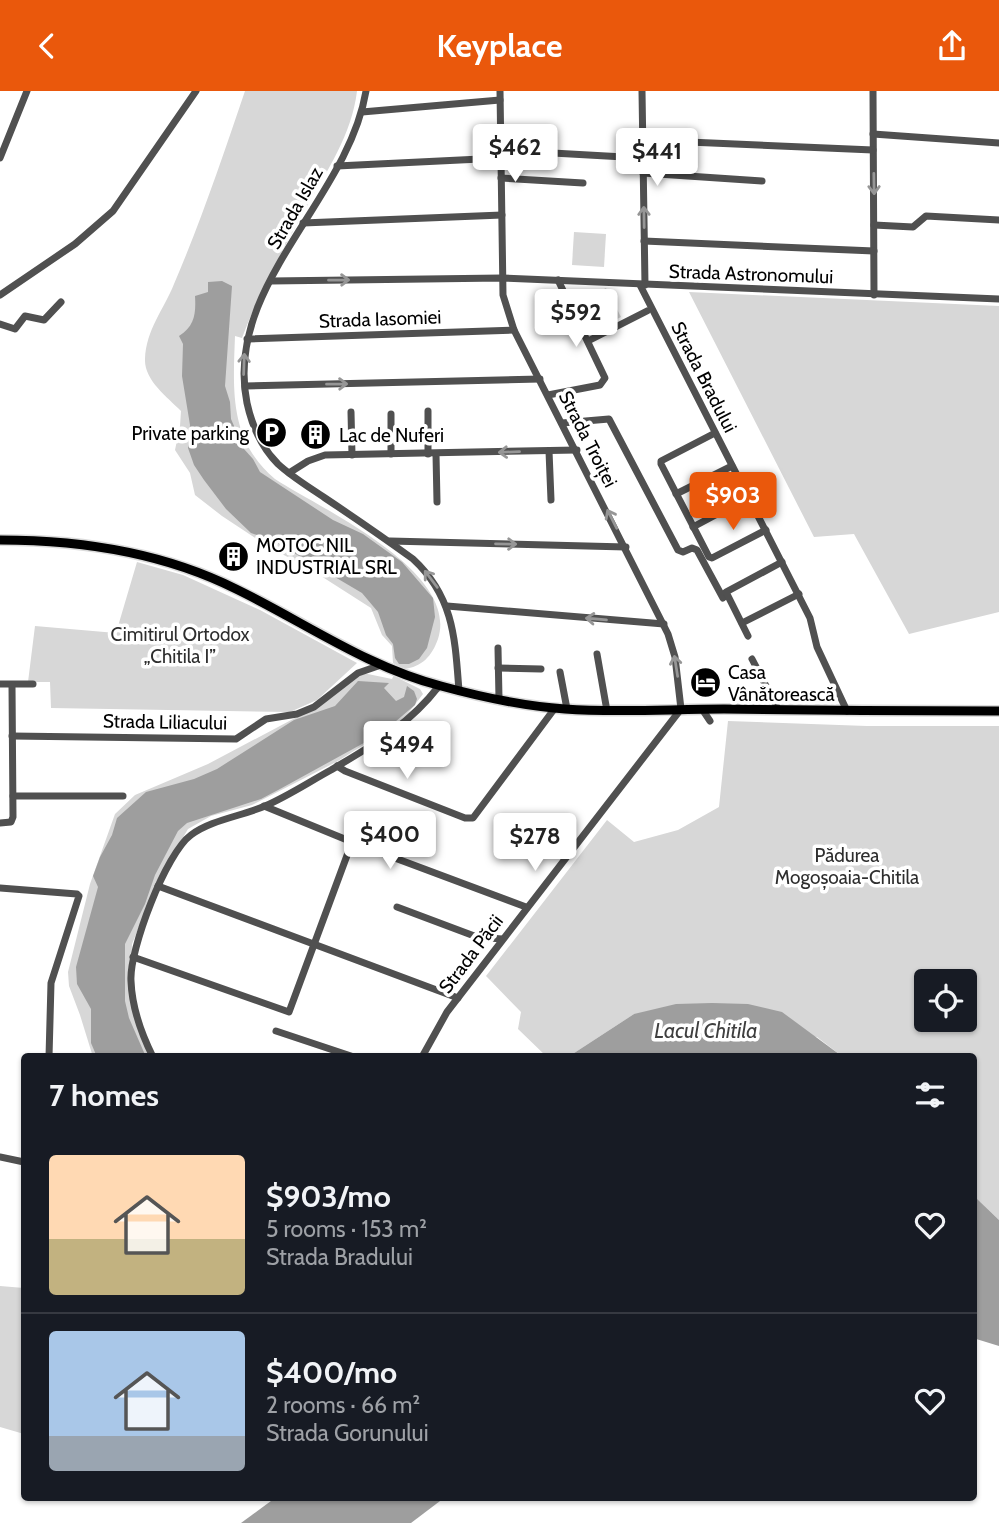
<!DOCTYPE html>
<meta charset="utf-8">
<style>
body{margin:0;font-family:Cabin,sans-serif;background:#20242c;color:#f1f3f6;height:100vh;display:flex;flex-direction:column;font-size:26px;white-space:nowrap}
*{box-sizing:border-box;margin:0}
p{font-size:23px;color:#9ea1a6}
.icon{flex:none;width:38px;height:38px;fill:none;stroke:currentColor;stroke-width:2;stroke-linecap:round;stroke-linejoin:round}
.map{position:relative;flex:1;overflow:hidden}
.drawer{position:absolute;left:21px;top:962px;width:956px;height:448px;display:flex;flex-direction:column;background:#171b24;border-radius:7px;box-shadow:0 2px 5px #0004}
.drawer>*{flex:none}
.buttons{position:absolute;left:914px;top:878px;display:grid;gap:14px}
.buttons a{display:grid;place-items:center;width:63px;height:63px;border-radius:7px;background:#171b24;box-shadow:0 2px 5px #0004;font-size:35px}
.price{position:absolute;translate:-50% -60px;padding:0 16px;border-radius:7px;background:#fff;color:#222;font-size:23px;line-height:46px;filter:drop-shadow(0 2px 4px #0008)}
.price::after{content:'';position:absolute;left:50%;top:42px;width:21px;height:16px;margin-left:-10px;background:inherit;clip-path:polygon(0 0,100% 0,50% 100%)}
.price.selected{background:#ea580c;color:#fff}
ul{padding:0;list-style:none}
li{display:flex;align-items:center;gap:21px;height:175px;padding:0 28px}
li+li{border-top:2px solid #363941}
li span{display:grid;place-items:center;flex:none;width:196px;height:140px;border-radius:7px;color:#555}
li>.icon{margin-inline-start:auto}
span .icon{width:84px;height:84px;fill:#fffc;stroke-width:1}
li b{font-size:30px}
h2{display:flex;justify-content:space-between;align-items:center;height:84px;padding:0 28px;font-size:30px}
header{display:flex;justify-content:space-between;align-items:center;height:91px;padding:0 28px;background:#ea580c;color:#fff;font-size:32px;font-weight:700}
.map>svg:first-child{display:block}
.green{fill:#d7d7d7;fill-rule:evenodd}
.water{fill:#9e9e9e}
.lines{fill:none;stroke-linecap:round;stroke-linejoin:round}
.major-casing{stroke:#dbdbdb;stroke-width:12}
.minor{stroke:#505050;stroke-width:7}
.major{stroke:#000;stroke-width:9}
.oneway{stroke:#969696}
.labels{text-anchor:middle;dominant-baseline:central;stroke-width:7;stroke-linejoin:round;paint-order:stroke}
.street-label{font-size:19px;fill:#000;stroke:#fff}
.poi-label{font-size:19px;fill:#000;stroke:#fff;text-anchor:start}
.park-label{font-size:19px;fill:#2e2e2e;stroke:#fff}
.water-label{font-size:21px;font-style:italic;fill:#3f3f3f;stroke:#fff}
</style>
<header><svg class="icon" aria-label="back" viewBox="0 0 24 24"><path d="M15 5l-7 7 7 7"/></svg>Keyplace<svg class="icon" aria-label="share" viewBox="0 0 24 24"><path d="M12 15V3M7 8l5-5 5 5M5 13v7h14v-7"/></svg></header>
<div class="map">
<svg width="999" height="1432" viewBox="0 0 999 1432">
<rect width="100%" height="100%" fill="#fff"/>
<g class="green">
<path d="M 245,0 L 357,0 C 352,43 327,80 306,117 C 282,160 259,201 242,247 L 235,245 C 233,300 229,349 275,388 C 321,418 460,480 438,548 C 432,565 422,576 404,578 L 400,588 L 420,598 L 423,603 L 403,629 L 338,670 L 252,714 L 211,725 L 188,738 L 159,787 L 132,853 L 130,905 L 154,966 L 93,966 L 80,924 L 69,895 L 68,881 L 90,793 L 115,723 L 135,704 L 208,673 L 295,627 L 363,582 L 392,588 L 398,575 L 393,572 L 392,555 L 382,544 L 371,517 L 310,478 L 269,456 L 222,425 L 195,404 L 190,382 L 175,359 L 180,335 L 181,320 C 167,306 144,289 145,268 C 146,239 164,218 174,193 C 201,130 223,65 245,0 Z"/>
<polygon points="574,141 606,143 604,176 572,174"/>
<polygon points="606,197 621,226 607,233 592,204"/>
<polygon points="689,201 999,215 999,521 909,543 854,443 814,446"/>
<polygon points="137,471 183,484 260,519 357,572 317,609 290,621 51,617 50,591 28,591 35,535 116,542"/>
<path d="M 728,630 L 867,635 L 999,635 L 999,1129 L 973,1104 L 973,966 L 843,966 L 817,946 L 634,923 L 568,966 L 547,966 L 518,938 L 521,921 L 486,885 L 607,729 L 634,751 L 678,739 L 719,716 ZM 926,891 L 964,891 L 964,929 L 926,929 Z"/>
<polygon points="0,1195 24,1197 24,1343 0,1336"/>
</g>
<g class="water">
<path d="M 222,190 L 232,195 L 225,295 L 230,311 L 231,328 L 244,358 L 253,368 L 260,381 L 333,429 L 363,443 L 402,471 L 433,507 L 435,526 L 427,557 L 419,568 L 409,573 L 399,573 L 395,567 L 393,553 L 386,544 L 378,521 L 362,502 L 272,449 L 251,442 L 226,418 L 204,389 L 194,374 L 188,357 L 190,334 L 182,285 L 183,253 L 179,245 C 195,235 196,222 195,205 L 208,201 L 208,191 Z"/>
<polygon points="358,590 389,592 384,597 396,610 404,606 407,595 414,600 417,608 415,614 382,642 280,698 261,708 187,732 178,740 155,784 145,813 125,853 125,910 129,927 146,966 97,966 91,952 91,918 77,893 76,876 98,796 93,785 100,766 112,744 117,727 146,701 194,688 217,678 294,629 335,615"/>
<polygon points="712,912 748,913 782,921 843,966 568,966 634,923 676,913"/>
<polygon points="973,1104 999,1129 999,1255 973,1247"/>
<polygon points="275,1407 444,1407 411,1432 241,1432"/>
</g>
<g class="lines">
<defs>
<path id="major" d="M 0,449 C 82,449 162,461 236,498 C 304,531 367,576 441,595 C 481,606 524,615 565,618 C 618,622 671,618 724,618 C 816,619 907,620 999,620"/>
</defs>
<use href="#major" class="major-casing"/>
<g class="minor">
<path d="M 366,0 C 348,109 223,195 247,312 C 252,335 261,356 278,373 C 292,386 309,396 325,407 C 355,427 384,447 413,468 C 454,506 455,548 459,600"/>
<polyline points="642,0 645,194"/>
<polyline points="873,0 874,204"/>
<polyline points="362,21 500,9"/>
<polyline points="873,43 999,52"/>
<polyline points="642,49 873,59"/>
<polyline points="501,59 642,67"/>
<polyline points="0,67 27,0"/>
<polyline points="337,75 501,67"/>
<polyline points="643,82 762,90"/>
<polyline points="501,87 583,92"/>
<polyline points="303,132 502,124"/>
<polyline points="874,134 913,136 926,125 999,129"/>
<polyline points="644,150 874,160"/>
<polyline points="271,190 502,187 999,208"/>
<polyline points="640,194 810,527 817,556 847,620"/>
<polyline points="0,204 75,153 113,120 196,0"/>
<polyline points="0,233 15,238 25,225 44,229 61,211"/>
<polyline points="247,248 514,239"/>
<polyline points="588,250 647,220"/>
<polyline points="245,295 540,288"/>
<polyline points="548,304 600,294 605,287 558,189"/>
<polyline points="428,320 428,363"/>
<polyline points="351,321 352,364"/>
<polyline points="391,323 391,363"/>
<polyline points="562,332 609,328 678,459 683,461 692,457 697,459 723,507"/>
<polyline points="715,342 661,370 661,373 709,466 712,467 766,439"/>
<polyline points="549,360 551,409"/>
<polyline points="436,363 437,411"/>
<polyline points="289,382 308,370 325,364 577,359"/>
<polyline points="676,403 732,375"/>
<polyline points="693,436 734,414"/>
<polyline points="390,450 626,456"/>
<polyline points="447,515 664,533"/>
<polyline points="742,532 799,503"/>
<polyline points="748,545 726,501 782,471"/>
<polyline points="498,557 499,608"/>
<polyline points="597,563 607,620"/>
<polyline points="752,568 778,618"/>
<polyline points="498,577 541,578"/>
<polyline points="560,581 567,618"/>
<polyline points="0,593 33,593"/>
<polyline points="702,618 710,630"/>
<polyline points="12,645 236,648 266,628 297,623 314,616 358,582 381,574"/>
<polyline points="377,652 423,670"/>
<polyline points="337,675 345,680 465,727 473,727 555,617"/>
<polyline points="13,705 123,705"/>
<polyline points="264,715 352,751 526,816"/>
<polyline points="0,732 11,731 13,726 12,594"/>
<polyline points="158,795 458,907"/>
<polyline points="0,797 77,803 79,805 51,892 49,966"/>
<polyline points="397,816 477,846 502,848"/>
<polyline points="133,866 289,921 352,751"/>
<polyline points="276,940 354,966"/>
<path d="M 153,966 C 141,942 132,917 131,890 C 129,859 166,762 191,744 C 211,729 242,725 265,715 C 288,705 309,691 331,679 C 373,654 408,635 439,595"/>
<polyline points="422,966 447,921 681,618 675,566 668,543 514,239 503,204 500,0"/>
<polyline points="0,1066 24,1071"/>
</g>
<use href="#major" class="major"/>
</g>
<defs><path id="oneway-shaft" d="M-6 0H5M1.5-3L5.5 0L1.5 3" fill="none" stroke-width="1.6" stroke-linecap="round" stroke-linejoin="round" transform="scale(1.75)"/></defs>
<g class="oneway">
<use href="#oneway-shaft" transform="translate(874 93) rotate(89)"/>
<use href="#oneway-shaft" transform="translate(644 126) rotate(-91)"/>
<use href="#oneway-shaft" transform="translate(339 189) rotate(-1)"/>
<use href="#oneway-shaft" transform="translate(244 273) rotate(-88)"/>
<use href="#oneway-shaft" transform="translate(337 293) rotate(-1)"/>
<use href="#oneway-shaft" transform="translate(509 361) rotate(178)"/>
<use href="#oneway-shaft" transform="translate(612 428) rotate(-117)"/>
<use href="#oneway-shaft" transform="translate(506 453) rotate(1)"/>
<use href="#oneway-shaft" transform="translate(431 488) rotate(-127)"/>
<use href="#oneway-shaft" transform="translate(596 528) rotate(-175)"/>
<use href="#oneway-shaft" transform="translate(676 575) rotate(-99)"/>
</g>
<defs>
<symbol id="parking-disc" viewBox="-11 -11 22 22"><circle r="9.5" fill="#000" stroke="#fff"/><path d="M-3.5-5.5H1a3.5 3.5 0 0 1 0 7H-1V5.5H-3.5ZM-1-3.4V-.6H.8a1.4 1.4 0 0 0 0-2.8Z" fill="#fff"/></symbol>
<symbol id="building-disc" viewBox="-11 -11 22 22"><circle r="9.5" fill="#000" stroke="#fff"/><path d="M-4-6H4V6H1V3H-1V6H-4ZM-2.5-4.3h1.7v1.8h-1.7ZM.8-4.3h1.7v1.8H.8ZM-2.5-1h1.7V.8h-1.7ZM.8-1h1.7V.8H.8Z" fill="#fff"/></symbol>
<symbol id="hotel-disc" viewBox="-11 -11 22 22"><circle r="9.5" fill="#000" stroke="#fff"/><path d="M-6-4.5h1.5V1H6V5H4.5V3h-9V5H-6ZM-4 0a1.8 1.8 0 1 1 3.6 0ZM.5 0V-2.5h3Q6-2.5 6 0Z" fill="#fff"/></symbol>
</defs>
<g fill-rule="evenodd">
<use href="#parking-disc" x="254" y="324" width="35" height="35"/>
<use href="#building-disc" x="298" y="326" width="35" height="35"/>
<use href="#building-disc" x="216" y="448" width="35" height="35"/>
<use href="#hotel-disc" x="688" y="574" width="35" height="35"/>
</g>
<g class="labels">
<g class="street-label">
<text transform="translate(295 117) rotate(-60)">Strada Islaz</text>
<text transform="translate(751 183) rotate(2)">Strada Astronomului</text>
<text transform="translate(380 228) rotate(-2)">Strada Iasomiei</text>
<text transform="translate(704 286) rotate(63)">Strada Bradului</text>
<text transform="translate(588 348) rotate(63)">Strada Troiței</text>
<text transform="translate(165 631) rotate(1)">Strada Liliacului</text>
<text transform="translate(471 863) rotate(-53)">Strada Păcii</text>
</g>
<g class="poi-label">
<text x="249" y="342" text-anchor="end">Private parking</text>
<text x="339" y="344">Lac de Nuferi</text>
<text x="256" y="454">MOTOC NIL<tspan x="256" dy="22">INDUSTRIAL SRL</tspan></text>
<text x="728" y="581">Casa<tspan x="728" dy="22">Vânătorească</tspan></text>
</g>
<g class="park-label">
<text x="180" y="543">Cimitirul Ortodox<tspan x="180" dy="22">„Chitila I”</tspan></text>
<text x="847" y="764">Pădurea<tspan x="847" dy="22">Mogoșoaia-Chitila</tspan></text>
</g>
<g class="water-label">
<text x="706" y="939">Lacul Chitila</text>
</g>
</g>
</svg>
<div class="buttons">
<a><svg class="icon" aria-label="locate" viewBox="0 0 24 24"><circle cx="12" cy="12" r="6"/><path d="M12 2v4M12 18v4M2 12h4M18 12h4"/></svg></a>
</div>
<b class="price" style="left:515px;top:93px">$462</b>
<b class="price" style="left:657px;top:97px">$441</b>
<b class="price" style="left:576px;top:258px">$592</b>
<b class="price selected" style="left:733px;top:441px">$903</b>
<b class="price" style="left:407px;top:690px">$494</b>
<b class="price" style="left:390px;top:780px">$400</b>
<b class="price" style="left:535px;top:782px">$278</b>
<section class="drawer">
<h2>7 homes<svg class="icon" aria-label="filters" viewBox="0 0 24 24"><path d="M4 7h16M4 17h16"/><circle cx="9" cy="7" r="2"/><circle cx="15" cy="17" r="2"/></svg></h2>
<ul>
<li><span style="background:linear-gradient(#ffd9b3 60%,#c2b280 0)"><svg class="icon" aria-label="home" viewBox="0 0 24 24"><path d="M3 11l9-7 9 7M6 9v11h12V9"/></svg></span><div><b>$903/mo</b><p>5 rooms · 153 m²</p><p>Strada Bradului</p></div><svg class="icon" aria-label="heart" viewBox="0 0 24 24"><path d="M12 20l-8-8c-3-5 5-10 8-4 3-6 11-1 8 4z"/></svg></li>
<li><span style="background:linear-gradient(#a9c7e8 75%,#9aa5b1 0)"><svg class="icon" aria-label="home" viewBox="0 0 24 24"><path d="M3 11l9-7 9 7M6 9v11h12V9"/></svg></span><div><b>$400/mo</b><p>2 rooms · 66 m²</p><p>Strada Gorunului</p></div><svg class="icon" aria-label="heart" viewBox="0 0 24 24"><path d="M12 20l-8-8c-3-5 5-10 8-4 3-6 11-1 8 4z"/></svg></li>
</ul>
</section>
</div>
